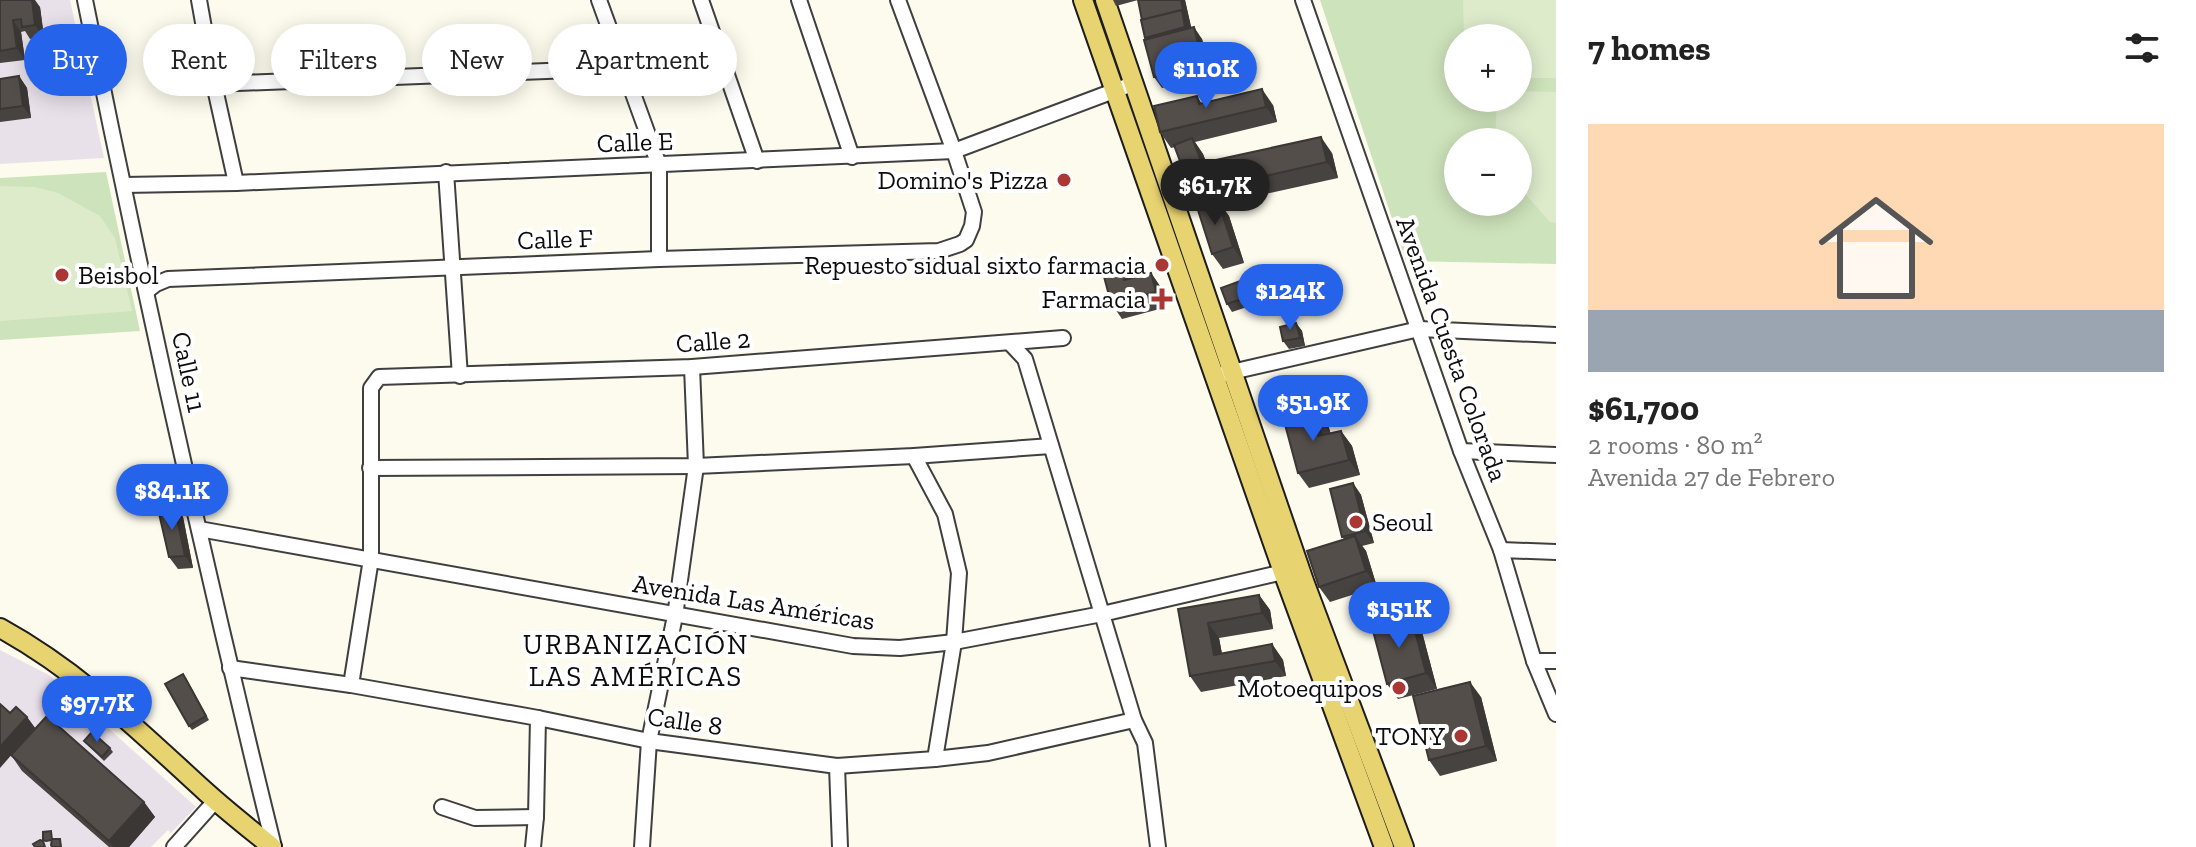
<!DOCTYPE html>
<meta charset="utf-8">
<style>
body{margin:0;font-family:"Zilla Slab",serif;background:#f6f6f6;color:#222;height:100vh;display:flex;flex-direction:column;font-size:30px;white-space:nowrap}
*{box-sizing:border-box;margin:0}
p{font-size:26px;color:#767676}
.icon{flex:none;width:44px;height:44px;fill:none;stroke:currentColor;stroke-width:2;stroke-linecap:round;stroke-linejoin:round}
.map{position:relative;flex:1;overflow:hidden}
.panel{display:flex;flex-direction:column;background:#fff;width:640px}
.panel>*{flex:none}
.top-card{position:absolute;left:24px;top:24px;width:760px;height:72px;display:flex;gap:16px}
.tools{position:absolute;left:1444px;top:24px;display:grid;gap:16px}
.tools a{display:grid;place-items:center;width:88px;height:88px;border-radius:50%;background:#fff;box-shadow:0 4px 20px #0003;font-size:40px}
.price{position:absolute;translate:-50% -68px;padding:0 18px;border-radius:28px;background:#2563eb;color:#fff;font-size:26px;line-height:52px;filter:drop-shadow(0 2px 4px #0008)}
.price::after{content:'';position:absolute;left:50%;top:48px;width:24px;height:18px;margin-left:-12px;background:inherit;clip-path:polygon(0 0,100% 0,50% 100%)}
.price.selected{background:#222;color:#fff}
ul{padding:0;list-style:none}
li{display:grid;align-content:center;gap:16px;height:424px;padding:0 32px}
li span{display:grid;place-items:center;height:248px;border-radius:0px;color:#555}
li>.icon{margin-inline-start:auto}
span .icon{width:144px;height:144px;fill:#fffc;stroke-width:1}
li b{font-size:34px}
h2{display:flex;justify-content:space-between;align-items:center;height:96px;padding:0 32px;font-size:34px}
.tag{padding:0 28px;border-radius:36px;background:#fff;box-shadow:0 4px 20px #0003;font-size:28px;line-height:72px}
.tag.selected{background:#2563eb;color:#fff}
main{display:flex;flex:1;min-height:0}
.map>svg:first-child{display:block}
.industrial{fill:#e9e1ea}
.green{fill:#cde3bb;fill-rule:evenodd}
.pitch{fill:#deebcb}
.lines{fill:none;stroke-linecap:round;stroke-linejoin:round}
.minor-casing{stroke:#3f3f3f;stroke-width:18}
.major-casing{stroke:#1d1d1d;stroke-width:22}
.minor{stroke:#fff;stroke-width:14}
.major{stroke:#e8d371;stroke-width:18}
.wall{fill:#474340}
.shaded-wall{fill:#3a3734}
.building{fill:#534e4a;stroke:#3a3734;stroke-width:2}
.poi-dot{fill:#ab3735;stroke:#fff;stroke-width:3}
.labels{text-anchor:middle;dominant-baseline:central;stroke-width:8;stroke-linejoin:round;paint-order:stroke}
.street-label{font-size:26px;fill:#0c0c0c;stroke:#fff}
.poi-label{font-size:26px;fill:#0c0c0c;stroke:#fff;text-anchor:end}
.neighbourhood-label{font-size:28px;letter-spacing:2px;fill:#0c0c0c;stroke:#fff}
</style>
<main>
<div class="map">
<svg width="1556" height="847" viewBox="0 0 1556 847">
<rect width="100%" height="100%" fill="#fdfbed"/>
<g class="industrial">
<polygon points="0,0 70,0 104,158 0,164"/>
<polygon points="0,650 49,675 196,807 171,833 168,830 151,847 0,847"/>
</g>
<g class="green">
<path d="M 1320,0 L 1556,0 L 1556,264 L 1406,261 ZM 1458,38 L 1518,38 L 1518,98 L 1458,98 ZM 1458,142 L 1518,142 L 1518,202 L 1458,202 Z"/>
<polygon points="106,172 140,331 0,340 0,178"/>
</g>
<g class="pitch">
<polygon points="1463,0 1556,0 1556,78 1518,78 1518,38 1464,38"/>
<polygon points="1518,91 1556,92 1556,223 1550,222 1518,186 1518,142 1495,142 1497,98 1518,98"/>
<polygon points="0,186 35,187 58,193 100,216 115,238 132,311 0,321"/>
</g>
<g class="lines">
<defs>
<g id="minor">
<path d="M 85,0 C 142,284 205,566 274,847"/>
<polyline points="199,0 214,84 236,183"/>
<polyline points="599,0 659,165 659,259"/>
<polyline points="701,0 757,161"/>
<polyline points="799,0 852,157"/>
<polyline points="1303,0 1461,451 1501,550 1534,661 1556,714"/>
<polyline points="214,84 624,68"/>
<polyline points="446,172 460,376"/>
<polyline points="124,185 236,183 954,151 1135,83"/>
<polyline points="147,291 156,284 168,279 659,259 939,251 960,244 966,240 972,226 974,212 954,151 898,0"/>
<polyline points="1010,343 1025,359 1134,720 1145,743 1158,847"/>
<polyline points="1223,374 1419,329 1556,335"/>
<polyline points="1461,451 1556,455"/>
<polyline points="914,456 945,514 959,573 954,642 935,759"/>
<polyline points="370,468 696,466 914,456 1051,446"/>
<polyline points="199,529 853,646 900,648 954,642 1102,614 1292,570"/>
<polyline points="1501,550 1556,552"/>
<polyline points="1534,661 1556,661"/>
<polyline points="230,668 351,685 538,718 649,741 837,766 935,759 988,753 1134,720"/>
<polyline points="351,685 371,559 371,388 379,377 692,367 1063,338"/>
<polyline points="837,766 840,847"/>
<polyline points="442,807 475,818 536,817"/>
<polyline points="174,847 216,800"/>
<polyline points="533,847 536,817 538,718"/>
<polyline points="642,847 649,741 675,616 696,466 692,367"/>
</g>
<g id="major">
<polyline points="1083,0 1283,572 1384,847"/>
<polyline points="1105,0 1304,581 1404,847"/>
<path d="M 0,628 C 80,672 139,731 206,792 C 227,811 250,829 272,847"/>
</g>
</defs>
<use href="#minor" class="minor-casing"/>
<use href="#major" class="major-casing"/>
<use href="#minor" class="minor"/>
<use href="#major" class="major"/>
</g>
<g class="wall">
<polygon points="0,0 40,7 44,37 30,39 25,31 21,32 25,60 0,63"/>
<polygon points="1113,0 1185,0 1191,28 1202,39 1212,76 1162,88 1154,77 1138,0 1116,6"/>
<polygon points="19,76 27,88 31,118 0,122 0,79"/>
<polygon points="1197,96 1202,104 1273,105 1277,122 1195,142 1203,154 1206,162 1332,153 1338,178 1220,204 1229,216 1244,263 1223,269 1212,254 1201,206 1192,193 1175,147 1171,148 1160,132"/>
<polygon points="1151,273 1162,289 1167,307 1122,319 1111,303"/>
<polygon points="1259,284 1265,301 1232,312 1227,304"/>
<polygon points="1296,323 1302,331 1305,346 1289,349 1283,341"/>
<polygon points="1317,408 1328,424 1330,433 1341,431 1352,446 1360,475 1309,488 1298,473"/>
<polygon points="1353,483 1361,495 1374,543 1362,546 1366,551 1377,587 1330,602 1319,587 1344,539 1342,537"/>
<polygon points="174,505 183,517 193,568 178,569 169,557"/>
<polygon points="1259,595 1270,610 1273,629 1219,638 1222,654 1272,644 1283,660 1286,676 1201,692 1190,676 1178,609"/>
<polygon points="1422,632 1437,689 1398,699 1387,684"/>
<polygon points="186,678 209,720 192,730 189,726"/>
<polygon points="1481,697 1497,761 1440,776 1429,760"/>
<polygon points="10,713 27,717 35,728 144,802 155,817 129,847 109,847 22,771 11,755 34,730"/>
<polygon points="84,741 110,748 113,752 104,761"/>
</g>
<g class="shaded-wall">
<polygon points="32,0 35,0 40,7 44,37 35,25"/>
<polygon points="1181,0 1185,0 1194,39 1185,27 1182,10"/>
<polygon points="13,20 21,32 25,60 17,48"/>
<polygon points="1194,27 1202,39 1212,76 1203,64"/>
<polygon points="19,76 27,88 31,118 23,106"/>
<polygon points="1262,89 1273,105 1277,122 1266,107"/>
<polygon points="1321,137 1332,153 1338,178 1327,162"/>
<polygon points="1192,138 1203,154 1213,179 1202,163"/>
<polygon points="1218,201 1229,216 1244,263 1233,247"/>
<polygon points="1120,264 1131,279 1124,280"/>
<polygon points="1151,273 1162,289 1167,307 1156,292"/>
<polygon points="1254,276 1259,284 1265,301 1260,293"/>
<polygon points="1296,323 1302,331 1305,346 1300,338"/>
<polygon points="1317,408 1328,424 1331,435 1320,419"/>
<polygon points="1314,421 1325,436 1318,436"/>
<polygon points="1341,431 1352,446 1360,475 1349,460"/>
<polygon points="1353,483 1361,495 1374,543 1365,531"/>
<polygon points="174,505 183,517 193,568 185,556"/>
<polygon points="1355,536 1366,551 1377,587 1366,571"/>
<polygon points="1259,595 1270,610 1273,629 1262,613"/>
<polygon points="1411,616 1422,632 1437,689 1426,673"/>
<polygon points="1208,623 1219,638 1225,670 1214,655"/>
<polygon points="1272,644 1283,660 1286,676 1275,661"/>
<polygon points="1470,682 1481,697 1497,761 1486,746"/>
<polygon points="27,717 35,728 0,768 0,747"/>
<polygon points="144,802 155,817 129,847 113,847 109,841"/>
</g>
<g class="building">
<polygon points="0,0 32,0 35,25 22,27 21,19 13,20 17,48 0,51"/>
<polygon points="1138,0 1181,0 1184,14 1182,10 1142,20"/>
<polygon points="1182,10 1185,27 1145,38 1141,20"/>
<polygon points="1194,27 1203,64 1154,77 1144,40"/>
<polygon points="19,76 23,106 0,109 0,79"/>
<polygon points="1262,89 1266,107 1160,132 1154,106 1197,96 1199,104"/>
<polygon points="1321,137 1327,162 1192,193 1174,145 1192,138 1202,163"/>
<polygon points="1218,201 1233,247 1212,254 1197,207"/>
<polygon points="1120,264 1124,280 1151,273 1156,292 1111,303 1102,269"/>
<polygon points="1254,276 1260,293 1227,304 1221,288"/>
<polygon points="1296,323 1300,338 1283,341 1280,327"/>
<polygon points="1317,408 1320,419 1314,421 1318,436 1341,431 1349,460 1298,473 1283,417"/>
<polygon points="1353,483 1365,531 1342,537 1330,489"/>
<polygon points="174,505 185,556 169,557 158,509"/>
<polygon points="1355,536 1366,571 1319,587 1307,551"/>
<polygon points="1259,595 1262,613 1208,623 1214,655 1272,644 1275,661 1190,676 1178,609"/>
<polygon points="1411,616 1426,673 1387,684 1372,627"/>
<polygon points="183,674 206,716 189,726 165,684"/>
<polygon points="1470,682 1486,746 1429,760 1413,696"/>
<polygon points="0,704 10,713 16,707 27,717 0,747"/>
<polygon points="47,716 144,802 109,841 11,755"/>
<polygon points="92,732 110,748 102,757 84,741"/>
<polygon points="51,831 52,840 46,841 43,840 43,832"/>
<polygon points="52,839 60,839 61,847 52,847 51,845"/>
<polygon points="40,840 43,841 45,847 35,847 33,844"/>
</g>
<g class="poi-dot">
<circle cx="1064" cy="180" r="8"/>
<circle cx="1162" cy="265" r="8"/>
<circle cx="62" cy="275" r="8"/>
<path d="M1158 287h8v8h8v8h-8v8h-8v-8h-8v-8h8z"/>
<circle cx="1356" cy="522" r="8"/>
<circle cx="1399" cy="688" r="8"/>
<circle cx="1461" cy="736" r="8"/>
</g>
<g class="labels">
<g class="street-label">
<text transform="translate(635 142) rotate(-2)">Calle E</text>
<text transform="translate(555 239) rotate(-2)">Calle F</text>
<text transform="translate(713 341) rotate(-4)">Calle 2</text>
<text transform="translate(1452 349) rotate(70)">Avenida Cuesta Colorada</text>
<text transform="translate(189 372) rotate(78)">Calle 11</text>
<text transform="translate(754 602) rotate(9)">Avenida Las Américas</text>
<text transform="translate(685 721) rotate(8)">Calle 8</text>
</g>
<g class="poi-label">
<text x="1048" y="180">Domino's Pizza</text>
<text x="1146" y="265">Repuesto sidual sixto farmacia</text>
<text x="78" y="275" text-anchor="start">Beisbol</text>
<text x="1146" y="299">Farmacia</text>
<text x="1372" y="522" text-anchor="start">Seoul</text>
<text x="1383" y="688">Motoequipos</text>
<text x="1445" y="736">TONY</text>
</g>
<g class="neighbourhood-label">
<text x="636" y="644">URBANIZACIÓN<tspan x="636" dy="32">LAS AMÉRICAS</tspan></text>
</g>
</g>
</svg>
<div class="tools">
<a>+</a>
<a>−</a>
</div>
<b class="price" style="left:1206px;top:110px">$110K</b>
<b class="price selected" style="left:1215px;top:227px">$61.7K</b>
<b class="price" style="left:1290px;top:332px">$124K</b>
<b class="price" style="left:1313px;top:443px">$51.9K</b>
<b class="price" style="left:172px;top:532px">$84.1K</b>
<b class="price" style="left:1399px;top:650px">$151K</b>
<b class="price" style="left:97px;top:744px">$97.7K</b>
<div class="top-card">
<a class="tag selected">Buy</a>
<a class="tag">Rent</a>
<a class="tag">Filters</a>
<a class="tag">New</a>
<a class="tag">Apartment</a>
</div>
</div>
<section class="panel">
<h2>7 homes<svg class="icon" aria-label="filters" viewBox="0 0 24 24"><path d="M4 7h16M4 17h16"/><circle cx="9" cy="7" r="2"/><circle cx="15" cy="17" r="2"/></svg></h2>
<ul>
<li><span style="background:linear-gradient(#ffd9b3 75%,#9aa5b1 0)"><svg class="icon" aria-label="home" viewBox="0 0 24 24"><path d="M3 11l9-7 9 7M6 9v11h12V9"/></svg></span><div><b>$61,700</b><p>2 rooms · 80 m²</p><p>Avenida 27 de Febrero</p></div></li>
</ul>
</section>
</main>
